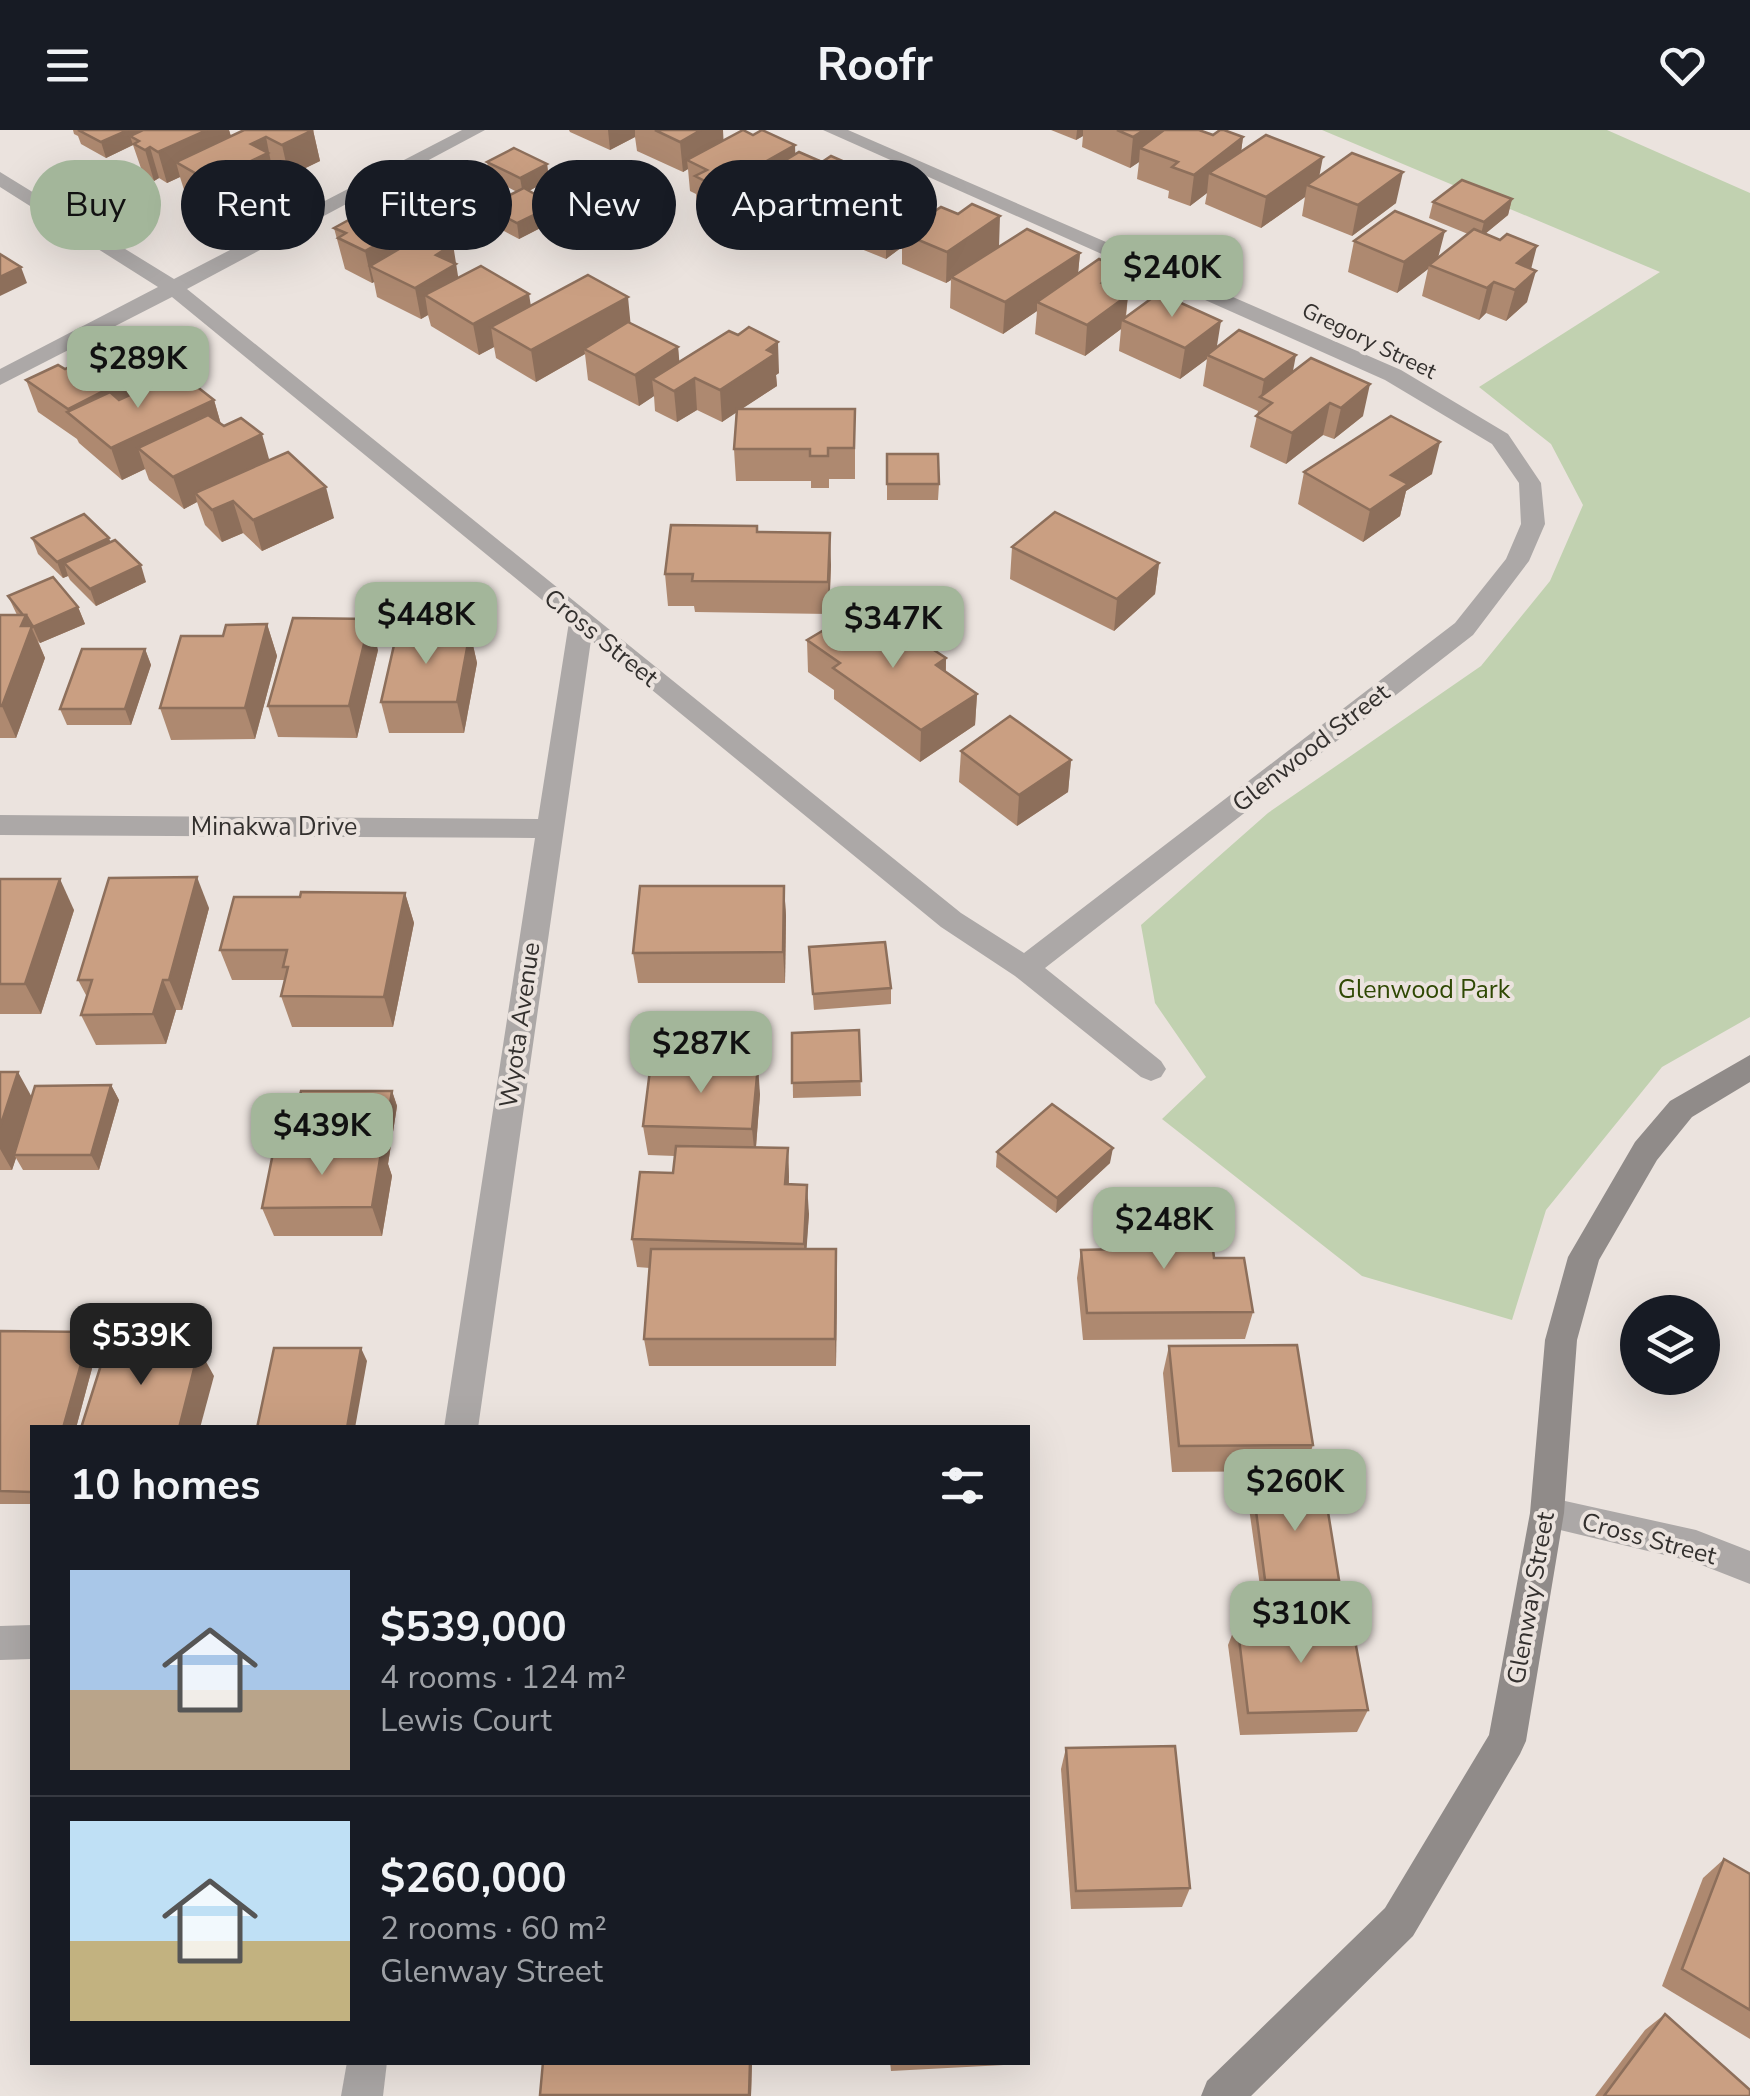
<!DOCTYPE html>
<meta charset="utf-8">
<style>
body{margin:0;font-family:"Nunito Sans",sans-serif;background:#20242c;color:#f1f3f6;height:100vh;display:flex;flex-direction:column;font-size:38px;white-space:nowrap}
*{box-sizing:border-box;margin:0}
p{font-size:32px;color:#9ea1a6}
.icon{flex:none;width:55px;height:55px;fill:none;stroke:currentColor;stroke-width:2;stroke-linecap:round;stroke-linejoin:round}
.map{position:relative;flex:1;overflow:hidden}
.side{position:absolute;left:30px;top:1295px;width:1000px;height:640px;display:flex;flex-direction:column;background:#171b24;border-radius:0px;box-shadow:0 10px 40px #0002}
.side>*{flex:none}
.guide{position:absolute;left:30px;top:30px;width:1000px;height:90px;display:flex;gap:20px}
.fabs{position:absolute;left:1620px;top:1165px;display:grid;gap:20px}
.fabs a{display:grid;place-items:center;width:100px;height:100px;border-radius:50%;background:#171b24;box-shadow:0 10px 40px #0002;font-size:50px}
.price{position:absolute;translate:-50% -85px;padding:0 22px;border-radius:20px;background:#a3b69a;color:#111;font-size:32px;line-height:65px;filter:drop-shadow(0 2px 5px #0008)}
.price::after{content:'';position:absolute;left:50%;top:60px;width:30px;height:22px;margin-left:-15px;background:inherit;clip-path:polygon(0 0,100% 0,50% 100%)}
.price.active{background:#222;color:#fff}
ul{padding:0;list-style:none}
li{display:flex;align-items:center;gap:30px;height:250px;padding:0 40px}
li+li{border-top:2px solid #363941}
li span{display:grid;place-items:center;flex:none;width:280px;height:200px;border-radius:0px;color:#555}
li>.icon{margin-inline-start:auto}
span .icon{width:120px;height:120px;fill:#fffc;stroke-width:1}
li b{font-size:42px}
h2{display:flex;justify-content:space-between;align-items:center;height:120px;padding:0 40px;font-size:42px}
.tag{padding:0 35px;border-radius:45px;background:#171b24;box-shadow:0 10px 40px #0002;font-size:35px;line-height:90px}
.tag.active{background:#a3b69a;color:#111}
header{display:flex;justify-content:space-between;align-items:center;height:130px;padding:0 40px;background:#171b24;font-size:45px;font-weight:700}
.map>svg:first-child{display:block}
.green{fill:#c1d1b0}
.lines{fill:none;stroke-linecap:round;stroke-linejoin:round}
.street{fill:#aca8a7;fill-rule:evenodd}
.secondary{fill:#908b89;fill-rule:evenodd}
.wall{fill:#ae8970}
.shaded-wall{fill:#8d6f5b}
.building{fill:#ca9f82;stroke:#8d6f5b;stroke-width:2.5}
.labels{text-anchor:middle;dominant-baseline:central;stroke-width:8;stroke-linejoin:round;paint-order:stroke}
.far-street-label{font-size:22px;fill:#33302e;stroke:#ebe3de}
.street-label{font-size:25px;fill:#33302e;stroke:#ebe3de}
.park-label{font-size:25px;fill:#2f4803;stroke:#ebe3de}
</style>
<header><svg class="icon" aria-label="menu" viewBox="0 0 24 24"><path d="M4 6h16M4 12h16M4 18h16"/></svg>Roofr<svg class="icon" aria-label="heart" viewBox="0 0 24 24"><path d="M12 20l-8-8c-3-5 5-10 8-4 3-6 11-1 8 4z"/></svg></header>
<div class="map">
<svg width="1750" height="1966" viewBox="0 0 1750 1966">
<rect width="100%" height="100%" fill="#ebe3de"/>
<polygon class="green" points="1322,0 1607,0 1750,63 1750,887 1662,937 1546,1080 1512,1190 1362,1146 1162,989 1206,947 1155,873 1141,795 1268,683 1481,536 1550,451 1583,375 1551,314 1479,257 1660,142"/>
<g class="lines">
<g class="street">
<polygon points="462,0 485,0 187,159 961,783 1024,823 1455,493 1506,429 1521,394 1519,353 1492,314 1385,250 823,0 848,0 1401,240 1508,304 1541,353 1545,394 1529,431 1473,505 1045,838 1161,931 1166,939 1161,947 1151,951 1141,947 1015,846 941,797 591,510 478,1298 444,1298 535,708 0,705 0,685 538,689 569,492 172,167 0,255 0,239 158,157 0,57 0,42 174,149"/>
<polygon points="1547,1367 1696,1400 1750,1421 1750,1454 1694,1432 1535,1394 1530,1383 1535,1372"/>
<polygon points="32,1495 32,1529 0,1530 0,1496"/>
<polygon points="347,1932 387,1932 383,1966 341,1966"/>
</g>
<polygon class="secondary" points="1750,925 1750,952 1692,987 1657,1030 1599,1130 1577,1210 1564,1383 1526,1611 1520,1624 1413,1806 1251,1966 1201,1966 1207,1951 1385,1778 1489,1605 1530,1383 1545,1210 1568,1127 1635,1012 1670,971"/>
</g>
<g class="wall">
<polygon points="73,0 229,0 231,6 313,0 320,31 289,46 273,37 271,38 275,53 218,82 185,63 180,47 167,53 159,48 154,51 143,44 133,15 106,28 81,14 78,6 74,4"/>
<polygon points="569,0 723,0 723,11 753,5 795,15 795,24 863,40 863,54 892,66 927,69 927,87 999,117 1080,123 1078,143 1122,139 1120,161 1128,165 1126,187 1292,242 1363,286 1334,309 1323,305 1286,334 1250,317 1258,281 1203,256 1207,229 1180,249 1119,221 1121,199 1085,226 1035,204 1037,181 1003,204 950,178 951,150 946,153 902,134 902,117 886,129 829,106 829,93 815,101 761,77 760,66 721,89 697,77 696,64 690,61 688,39 683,42 637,21 635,7 610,20 570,2"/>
<polygon points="1051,0 1199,0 1213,5 1243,7 1241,22 1319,46 1396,73 1352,106 1302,86 1305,67 1261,98 1205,74 1207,63 1190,76 1168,68 1169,61 1137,49 1139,32 1130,38 1082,17 1083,6 1076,10"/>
<polygon points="487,32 547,34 549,50 529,61 554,75 556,90 519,109 489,93 486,77 517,62 490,48"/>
<polygon points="1512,69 1508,85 1485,104 1531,139 1527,172 1506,191 1486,183 1479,190 1422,166 1428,139 1397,163 1348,142 1354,111 1438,128 1468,104 1429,88 1433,72"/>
<polygon points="447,75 453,106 445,110 458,148 531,175 630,194 678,217 679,232 779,243 776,245 777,256 741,279 855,279 855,349 829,349 829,358 811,358 811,351 736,351 734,319 736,282 722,292 697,280 677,292 655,281 654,266 639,276 588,250 585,224 536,252 496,228 494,217 479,225 431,196 428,185 421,189 377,167 374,152 372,153 345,139 334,98"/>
<polygon points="65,239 175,258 214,270 221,294 270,330 334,388 262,421 243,403 222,412 205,395 197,372 184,379 149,350 145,339 122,350 79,313 77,309 38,282 26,250"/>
<polygon points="887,324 939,354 938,370 887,370"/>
<polygon points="1304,342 1432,344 1406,361 1400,386 1363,412 1298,374"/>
<polygon points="758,402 831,435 829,484 695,482 694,476 668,476 665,444"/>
<polygon points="32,408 111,412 146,452 96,476 70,450 68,446 63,448 38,424"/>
<polygon points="1012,417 1159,433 1155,464 1114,501 1010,449"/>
<polygon points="445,461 448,477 444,497 405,498 401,482"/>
<polygon points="8,466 78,477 85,494 40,513 38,511 45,528 16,608 0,608 0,485 17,485"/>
<polygon points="267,494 277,526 255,609 171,610 160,578 223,506"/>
<polygon points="470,502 477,533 464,603 389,603 381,572"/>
<polygon points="807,510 901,519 946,528 946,542 977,564 975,595 920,632 834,569 834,560 808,542"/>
<polygon points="145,519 151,535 131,595 67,595 60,579"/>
<polygon points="378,520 357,608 278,607 268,576"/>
<polygon points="961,621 1071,630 1068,662 1017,696 959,652"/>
<polygon points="0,749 74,780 41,884 0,884"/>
<polygon points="784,756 786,786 785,853 638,853 633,823"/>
<polygon points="405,763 414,793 393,897 292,897 281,866 285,850 232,850 220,820 300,767"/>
<polygon points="209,778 182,880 176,880 166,914 96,915 81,885 87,867 78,850"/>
<polygon points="809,817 891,858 891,874 814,880"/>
<polygon points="859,900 861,966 793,968 792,903"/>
<polygon points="0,942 32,967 111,955 119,970 99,1040 23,1040 16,1028 12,1040 0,1040"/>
<polygon points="392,961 397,976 388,1034 392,1046 382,1106 274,1106 262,1078 289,1018"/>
<polygon points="760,964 756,1018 788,1018 789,1054 809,1084 806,1119 837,1147 836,1236 649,1236 644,1209 650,1138 637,1137 632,1109 673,1043 675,1026 648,1025 643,996"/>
<polygon points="997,1022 1110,1033 1056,1083 996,1037"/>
<polygon points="1115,1092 1214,1128 1253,1182 1245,1209 1083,1210 1077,1148 1081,1120 1110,1119"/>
<polygon points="0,1201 98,1216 76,1298 32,1298 32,1374 0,1374"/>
<polygon points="1169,1216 1313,1315 1304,1341 1172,1342 1163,1243"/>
<polygon points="1253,1358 1339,1450 1333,1463 1261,1463 1248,1371"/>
<polygon points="1237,1492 1368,1580 1357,1602 1240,1605 1228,1515"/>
<polygon points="1066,1618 1190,1758 1182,1777 1071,1779 1061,1639"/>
<polygon points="1724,1729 1750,1744 1750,1909 1662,1856 1703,1748"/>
<polygon points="1665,1884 1750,1966 1595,1966 1645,1900"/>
<polygon points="543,1932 752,1932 751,1966 540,1966"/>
<polygon points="890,1932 1022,1932 1021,1934 891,1941"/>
</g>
<g class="shaded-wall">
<polygon points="128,0 160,0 130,6 133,15 106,28 101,12"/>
<polygon points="207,0 229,0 235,21 176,32 180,47 167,53 158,22"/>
<polygon points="313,0 320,31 289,46 282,15"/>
<polygon points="608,0 635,0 635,7 610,20"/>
<polygon points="701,0 723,0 724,19 687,30 688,39 683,42 680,12"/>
<polygon points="1077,0 1083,0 1083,6 1076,10"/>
<polygon points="1144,0 1165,0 1140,18 1139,32 1130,38 1133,7"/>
<polygon points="266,7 275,53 218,82 209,51 251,14"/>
<polygon points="1243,7 1239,38 1209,43 1207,63 1190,76 1194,45"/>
<polygon points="795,15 796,46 759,46 760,66 721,89 719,58"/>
<polygon points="150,17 159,48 154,51 145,20"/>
<polygon points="1323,27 1317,58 1307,55 1305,67 1261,98 1266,67"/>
<polygon points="547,34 549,50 523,64 520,48"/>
<polygon points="863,40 864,71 828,75 829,93 815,101 814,70"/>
<polygon points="1403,42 1396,73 1352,106 1358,75"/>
<polygon points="927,69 926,100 902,103 902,117 886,129 886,98"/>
<polygon points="1512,69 1508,85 1480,108 1484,92"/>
<polygon points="447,75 453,106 387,144 370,136 374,152 372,153 365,121"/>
<polygon points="554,75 556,90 519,109 517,93"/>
<polygon points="1000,86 999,117 951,147 951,150 946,153 947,122"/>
<polygon points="1445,101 1437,132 1429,135 1428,139 1397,163 1404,132"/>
<polygon points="453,114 461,165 425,165 428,185 421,189 415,158 436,125"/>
<polygon points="1537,116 1529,147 1536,141 1527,172 1506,191 1515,160 1517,133"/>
<polygon points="1080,123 1077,154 1037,172 1037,181 1003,204 1005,172"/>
<polygon points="21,137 27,153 0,166 0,147"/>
<polygon points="1122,139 1119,170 1102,153"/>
<polygon points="1494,152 1486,183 1479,190 1487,158"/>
<polygon points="529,164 534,195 491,197 494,217 479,225 473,194"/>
<polygon points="1128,165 1125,191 1122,190 1121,199 1085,226 1087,195"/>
<polygon points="628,167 631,198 584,219 585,224 536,252 531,220"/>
<polygon points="1221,191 1216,222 1207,225 1207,229 1180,249 1185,218"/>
<polygon points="778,212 779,243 776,245 777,256 722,292 720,260 767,220"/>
<polygon points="678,217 681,249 652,249 654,266 639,276 635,245"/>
<polygon points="1296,225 1290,257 1261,267 1264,250"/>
<polygon points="166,229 176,261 70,284 68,279"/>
<polygon points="695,248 697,280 677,292 674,261"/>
<polygon points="1370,254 1363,286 1334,309 1341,278"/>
<polygon points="214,270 223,302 138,318 145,339 122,350 111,318"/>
<polygon points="1330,273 1323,305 1286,334 1292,303"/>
<polygon points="262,304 271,336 195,363 197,372 184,379 173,347"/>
<polygon points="1440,312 1432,344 1406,361 1400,386 1363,412 1370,380 1391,345"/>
<polygon points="326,357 334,388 262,421 253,390"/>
<polygon points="233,371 243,403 222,412 212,380"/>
<polygon points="830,403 831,435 829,484 828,452"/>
<polygon points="109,408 115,424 64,433 68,446 63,448 57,432"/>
<polygon points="1159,433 1155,464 1114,501 1117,469"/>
<polygon points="141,435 146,452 96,476 90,459"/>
<polygon points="445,461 448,477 444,497 441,481"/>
<polygon points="78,477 85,494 40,513 33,497"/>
<polygon points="26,485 45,528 16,608 2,576 21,496"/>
<polygon points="370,489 378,520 357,608 349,576"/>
<polygon points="267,494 277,526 255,609 245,578"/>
<polygon points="470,502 477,533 464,603 457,572"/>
<polygon points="145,519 151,535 131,595 125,579"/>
<polygon points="946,528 945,560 936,535"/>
<polygon points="977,564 975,595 920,632 921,600"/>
<polygon points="1071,630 1068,662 1017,696 1019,665"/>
<polygon points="197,747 209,778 182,880 169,850"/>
<polygon points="60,749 74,780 41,884 25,854"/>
<polygon points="784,756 786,786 785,853 783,822"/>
<polygon points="405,763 414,793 393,897 384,867"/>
<polygon points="163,850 176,880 166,914 153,884"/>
<polygon points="758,935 760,964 755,1028 752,999"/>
<polygon points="18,942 34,971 14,1025 16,1028 12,1040 0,1019 0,997"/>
<polygon points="111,955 119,970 99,1040 91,1025"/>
<polygon points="392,961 397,976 388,1034 392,1046 382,1106 372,1077"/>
<polygon points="788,1018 789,1047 787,1083 785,1054"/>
<polygon points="1113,1018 1110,1033 1056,1083 1057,1068"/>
<polygon points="807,1055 809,1084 805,1142 804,1114"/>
<polygon points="836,1119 837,1147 836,1236 835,1209"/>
<polygon points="90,1202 98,1216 76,1298 63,1298"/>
<polygon points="361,1218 367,1231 355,1298 347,1298"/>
<polygon points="199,1219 214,1246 200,1298 179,1298"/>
<polygon points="750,1932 752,1932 751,1966 750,1966"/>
</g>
<g class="building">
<polygon points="78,0 128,0 101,12"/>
<polygon points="143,0 207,0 158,22 150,17 145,20 134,14 139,11 130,6"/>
<polygon points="244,0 313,0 282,15 266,7 251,14 268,23 209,51 176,32"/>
<polygon points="655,0 701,0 680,12"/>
<polygon points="743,0 753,5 762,0 795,15 719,58 695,46 707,40 687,30"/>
<polygon points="1117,0 1144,0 1133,7"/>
<polygon points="1164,0 1199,0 1213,5 1220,0 1224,0 1243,7 1194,45 1172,37 1178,32 1140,18"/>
<polygon points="1266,5 1323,27 1266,67 1209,43"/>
<polygon points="514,18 547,34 520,48 487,32"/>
<polygon points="799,22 822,32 831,26 863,40 814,70 759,46"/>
<polygon points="1352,23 1403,42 1358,75 1307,55"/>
<polygon points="1462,50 1512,69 1484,92 1433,72"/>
<polygon points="860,53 892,66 901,59 927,69 886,98 828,75"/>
<polygon points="409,57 447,75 365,121 338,108 346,103 334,98"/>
<polygon points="524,58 554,75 517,93 486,77"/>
<polygon points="972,74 1000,86 947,122 902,103 941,77 958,84"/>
<polygon points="1395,81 1445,101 1404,132 1354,111"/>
<polygon points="1027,99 1080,123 1005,172 951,147"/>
<polygon points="1474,99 1500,110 1507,104 1537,116 1517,133 1536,141 1515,160 1494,152 1487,158 1429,135"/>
<polygon points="436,106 453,114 436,125 456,134 415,158 370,136 411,112 419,116"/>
<polygon points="0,124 21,137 0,147"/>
<polygon points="1099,129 1122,139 1102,153 1128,165 1087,195 1037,172"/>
<polygon points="481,136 529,164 473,194 425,165"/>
<polygon points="588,145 628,167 531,220 491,197"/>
<polygon points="1159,163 1221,191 1185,218 1122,190"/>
<polygon points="628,192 678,217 635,245 584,219"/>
<polygon points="749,197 778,212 767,220 775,224 720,260 695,248 674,261 652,249 729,201 738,205"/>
<polygon points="1239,200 1296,225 1264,250 1207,225"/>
<polygon points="115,214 128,222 143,214 166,229 68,279 26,250 58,235 65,239"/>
<polygon points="1311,228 1370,254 1341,278 1330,273 1292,303 1256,286 1272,273 1260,267"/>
<polygon points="164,249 177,259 191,252 214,270 111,318 67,282 110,262 119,270"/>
<polygon points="737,279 855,279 854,318 828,318 828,326 810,326 810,319 734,319"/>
<polygon points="208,285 224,296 241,288 262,304 173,347 138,318"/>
<polygon points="1391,286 1440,312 1391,345 1408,354 1370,380 1304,342"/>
<polygon points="288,322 326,357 253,390 233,371 212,380 195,363"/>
<polygon points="887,324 938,324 939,354 887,354"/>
<polygon points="1055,382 1159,433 1117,469 1012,417"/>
<polygon points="84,384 109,408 57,432 32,408"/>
<polygon points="671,395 757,396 757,402 830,403 828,452 692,451 693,444 665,444"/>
<polygon points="115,410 141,435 90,459 64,433"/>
<polygon points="53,447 78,477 33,497 26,485 23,485 8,466"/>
<polygon points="406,461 445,461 441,481 401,482"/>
<polygon points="851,484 901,519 917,509 946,528 936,535 977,564 921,600 833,538 840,533 807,510"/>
<polygon points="0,485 26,485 21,496 32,496 2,576 0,576"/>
<polygon points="293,488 370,489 349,576 268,576"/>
<polygon points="267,494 245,578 160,578 181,506 223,506 226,495"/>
<polygon points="397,502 470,502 457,572 381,572"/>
<polygon points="82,519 145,519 125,579 60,579"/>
<polygon points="1010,586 1071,630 1019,665 961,621"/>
<polygon points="197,747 169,850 163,850 153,884 81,885 92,850 78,850 109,748"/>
<polygon points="0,749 60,749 25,854 0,854"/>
<polygon points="640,756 784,756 783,822 633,823"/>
<polygon points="301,762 405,763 384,867 281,866 288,837 283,837 287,820 220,820 234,767 300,767"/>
<polygon points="885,812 891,858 813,864 809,817"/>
<polygon points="859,900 861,951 792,953 792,903"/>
<polygon points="651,932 758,935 752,999 643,996"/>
<polygon points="0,942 18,942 0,997"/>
<polygon points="111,955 91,1025 14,1025 35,956"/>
<polygon points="301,961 392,961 383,1019 382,1017 289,1018"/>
<polygon points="1052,974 1113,1018 1057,1068 997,1022"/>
<polygon points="676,1016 788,1018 785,1054 807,1055 804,1114 632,1109 640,1042 673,1043"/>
<polygon points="382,1017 372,1077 262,1078 274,1018"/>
<polygon points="1210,1091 1214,1128 1244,1128 1253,1182 1087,1183 1081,1120 1119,1119 1115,1092"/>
<polygon points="651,1119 836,1119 835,1209 644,1209"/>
<polygon points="0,1201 90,1202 63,1298 32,1298 32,1362 0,1361"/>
<polygon points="1297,1215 1313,1315 1179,1316 1169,1216"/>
<polygon points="107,1216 199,1219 179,1298 81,1298"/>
<polygon points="274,1218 361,1218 347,1298 257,1298"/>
<polygon points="1324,1357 1339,1450 1265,1450 1253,1358"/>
<polygon points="1351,1489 1368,1580 1248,1583 1237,1492"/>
<polygon points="1175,1616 1190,1758 1076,1761 1066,1618"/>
<polygon points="1724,1729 1750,1744 1750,1880 1682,1839"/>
<polygon points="1665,1884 1750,1960 1750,1966 1604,1966"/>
<polygon points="543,1932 750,1932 749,1965 540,1965"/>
</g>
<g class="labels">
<g class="far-street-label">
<text transform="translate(1369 211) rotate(26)">Gregory Street</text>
</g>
<g class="street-label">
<text transform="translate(601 508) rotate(39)">Cross Street</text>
<text transform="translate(1311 618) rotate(-38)">Glenwood Street</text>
<text x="274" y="697">Minakwa Drive</text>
<text transform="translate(520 895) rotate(-82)">Wyota Avenue</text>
<text transform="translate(1649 1409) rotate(15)">Cross Street</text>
<text transform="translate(1531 1468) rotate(-80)">Glenway Street</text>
</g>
<g class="park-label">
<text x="1424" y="860">Glenwood Park</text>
</g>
</g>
</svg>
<div class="fabs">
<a><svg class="icon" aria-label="layers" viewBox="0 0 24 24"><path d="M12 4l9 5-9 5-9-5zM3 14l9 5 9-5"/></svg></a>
</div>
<b class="price" style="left:1172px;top:190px">$240K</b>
<b class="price" style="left:138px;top:281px">$289K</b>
<b class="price" style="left:426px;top:537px">$448K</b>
<b class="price" style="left:893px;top:541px">$347K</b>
<b class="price" style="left:701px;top:966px">$287K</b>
<b class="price" style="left:322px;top:1048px">$439K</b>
<b class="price" style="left:1164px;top:1142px">$248K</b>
<b class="price active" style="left:141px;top:1258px">$539K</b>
<b class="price" style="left:1295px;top:1404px">$260K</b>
<b class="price" style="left:1301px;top:1536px">$310K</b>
<div class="guide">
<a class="tag active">Buy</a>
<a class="tag">Rent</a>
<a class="tag">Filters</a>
<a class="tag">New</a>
<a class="tag">Apartment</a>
</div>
<section class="side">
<h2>10 homes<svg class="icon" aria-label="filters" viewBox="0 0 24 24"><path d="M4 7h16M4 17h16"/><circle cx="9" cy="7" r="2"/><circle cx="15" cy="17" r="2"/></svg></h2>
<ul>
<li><span style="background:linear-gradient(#a9c7e8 60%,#b9a48a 0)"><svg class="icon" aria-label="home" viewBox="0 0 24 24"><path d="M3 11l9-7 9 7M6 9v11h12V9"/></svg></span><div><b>$539,000</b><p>4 rooms · 124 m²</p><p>Lewis Court</p></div></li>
<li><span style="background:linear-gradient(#bfe0f5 60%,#c2b280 0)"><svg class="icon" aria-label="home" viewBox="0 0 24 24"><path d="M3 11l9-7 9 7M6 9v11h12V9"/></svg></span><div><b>$260,000</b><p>2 rooms · 60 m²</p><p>Glenway Street</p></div></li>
</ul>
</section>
</div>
